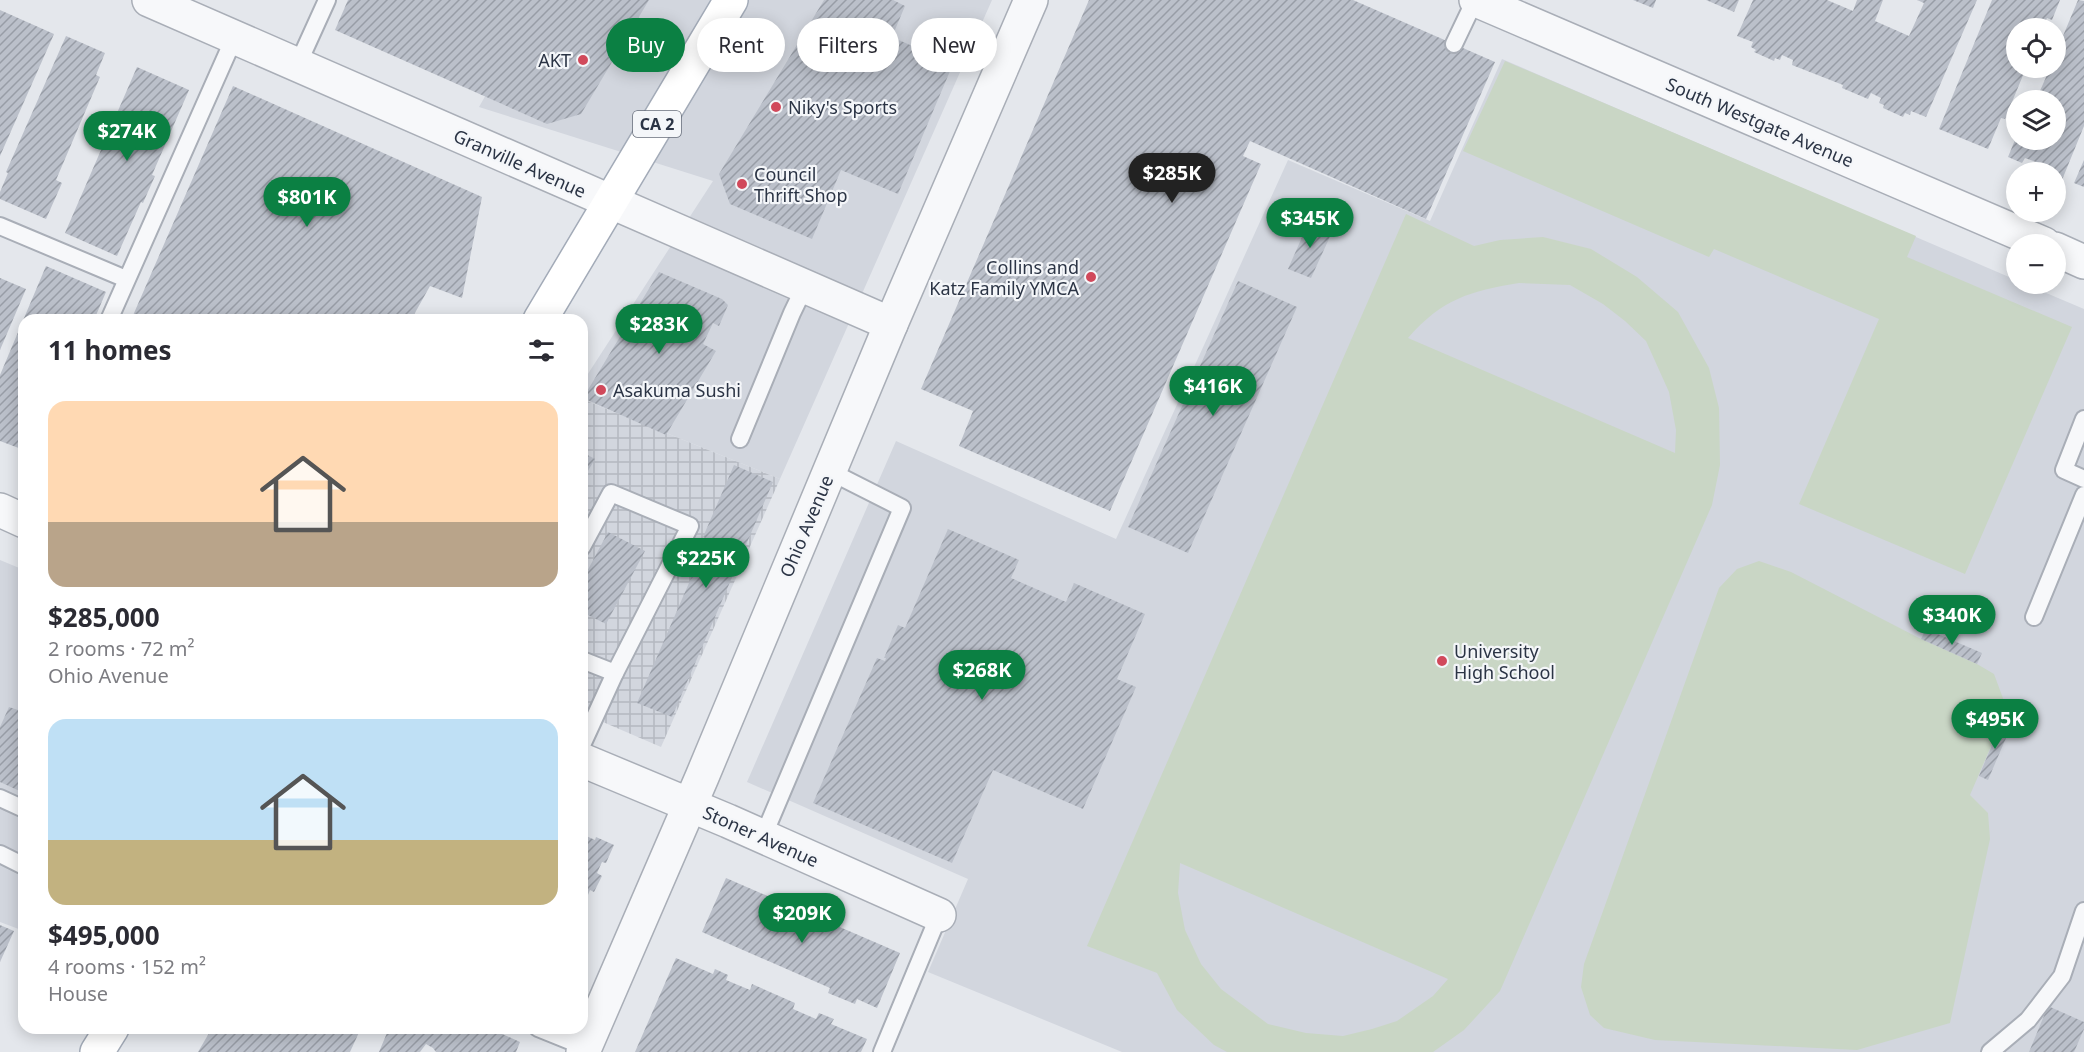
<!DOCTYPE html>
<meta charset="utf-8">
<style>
body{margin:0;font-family:"Noto Sans",sans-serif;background:#f2f2f3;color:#2b2b33;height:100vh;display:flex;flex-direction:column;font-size:22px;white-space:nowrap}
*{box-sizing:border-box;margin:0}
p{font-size:20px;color:#7c7c81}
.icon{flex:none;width:33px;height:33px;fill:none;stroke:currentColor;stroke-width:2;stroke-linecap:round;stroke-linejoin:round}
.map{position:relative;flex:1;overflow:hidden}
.sheet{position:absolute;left:18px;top:314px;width:570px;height:720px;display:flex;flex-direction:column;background:#fff;border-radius:18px;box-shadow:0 3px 15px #0003}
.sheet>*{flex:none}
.top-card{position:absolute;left:606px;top:18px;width:570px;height:54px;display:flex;gap:12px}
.controls{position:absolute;left:2006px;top:18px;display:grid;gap:12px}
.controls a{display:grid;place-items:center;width:60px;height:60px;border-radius:50%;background:#fff;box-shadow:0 3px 15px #0003;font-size:30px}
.price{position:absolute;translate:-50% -51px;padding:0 14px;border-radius:21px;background:#0b8043;color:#fff;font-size:20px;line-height:39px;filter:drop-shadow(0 2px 3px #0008)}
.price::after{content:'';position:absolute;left:50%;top:36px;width:18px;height:14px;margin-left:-9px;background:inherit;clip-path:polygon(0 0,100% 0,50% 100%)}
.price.active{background:#222;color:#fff}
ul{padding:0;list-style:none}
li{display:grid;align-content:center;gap:12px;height:318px;padding:0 30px}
li span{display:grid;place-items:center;height:186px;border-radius:18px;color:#555}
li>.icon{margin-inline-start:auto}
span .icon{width:108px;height:108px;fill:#fffc;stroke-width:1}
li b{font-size:26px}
h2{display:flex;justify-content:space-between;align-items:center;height:72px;padding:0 30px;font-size:26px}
.chip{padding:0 21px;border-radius:27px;background:#fff;box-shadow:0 3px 15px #0003;font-size:21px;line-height:54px}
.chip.active{background:#0b8043;color:#fff}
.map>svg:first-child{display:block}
.built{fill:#d2d6de}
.industrial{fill:url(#industrial-grid)}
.green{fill:#c9d6c5;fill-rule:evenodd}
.building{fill:url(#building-hatch)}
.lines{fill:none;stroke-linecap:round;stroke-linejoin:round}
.lane-casing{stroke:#a9aeb7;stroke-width:20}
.street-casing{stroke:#a9aeb7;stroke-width:36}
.primary-casing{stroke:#a3abb8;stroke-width:36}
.lane{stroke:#f7f8fa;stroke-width:16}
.street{stroke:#f7f8fa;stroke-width:33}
.primary{stroke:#fff;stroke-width:33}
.poi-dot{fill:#d1495b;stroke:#f4f6f9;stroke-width:2}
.labels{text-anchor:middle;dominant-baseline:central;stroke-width:4.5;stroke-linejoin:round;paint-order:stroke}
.shield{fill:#f4f6f9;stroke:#676e7b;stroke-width:1.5}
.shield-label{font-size:16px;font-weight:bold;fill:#2b3445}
.poi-label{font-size:18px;fill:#2b3445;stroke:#f4f6f9;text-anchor:start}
.street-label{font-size:18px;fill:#2b3445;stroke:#f4f6f9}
</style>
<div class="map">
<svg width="2084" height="1052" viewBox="0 0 2084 1052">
<defs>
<pattern id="industrial-grid" width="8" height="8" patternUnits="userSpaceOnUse" patternTransform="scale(1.5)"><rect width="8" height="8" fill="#d2d6de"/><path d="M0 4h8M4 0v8" fill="none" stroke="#b4b8c0"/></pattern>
<pattern id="building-hatch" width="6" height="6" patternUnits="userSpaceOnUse" patternTransform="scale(1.5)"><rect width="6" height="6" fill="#bbc0ca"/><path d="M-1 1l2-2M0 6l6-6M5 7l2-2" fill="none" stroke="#989da6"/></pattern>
</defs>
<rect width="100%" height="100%" fill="#e4e7ec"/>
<g class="built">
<polygon points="540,0 992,0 780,479 582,399 582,383 713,181 479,107"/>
<polygon points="1502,59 2016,280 2016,284 2025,284 2084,309 2084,1052 1122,1052 928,972 968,879 747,782 896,441 1116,539 1288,160 1430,221"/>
<polygon points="0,560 24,570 24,931 0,922"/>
</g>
<polygon class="industrial" points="582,399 780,479 661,747 582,713"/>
<g class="green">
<polygon points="1505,61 1916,236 1907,257 2072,327 1965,574 1799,504 1879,319 1714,249 1709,257 1463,151"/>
<path d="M 1406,214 L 1474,246 L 1500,240 L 1543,237 L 1591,249 L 1637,277 L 1678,312 L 1709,368 L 1719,408 L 1720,465 L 1712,505 L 1500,991 L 1464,1030 L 1433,1052 L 1227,1052 L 1214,1045 L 1177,1010 L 1157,973 L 1087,946 ZM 1519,283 L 1570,285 L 1603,304 L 1625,321 L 1646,341 L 1669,392 L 1676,430 L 1675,453 L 1408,338 C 1442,299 1470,291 1519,283 ZM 1180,864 L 1180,863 L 1448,979 L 1433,996 L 1397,1021 L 1372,1029 L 1343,1036 L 1306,1033 L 1268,1024 L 1221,989 L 1201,964 L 1185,930 L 1178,893 Z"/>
<polygon points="1759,561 1791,572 1921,639 1977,664 1994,674 2004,701 2002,721 1970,795 1988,813 1990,839 1950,1023 1857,1050 1655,1040 1604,1028 1590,1015 1581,987 1584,964 1719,588 1737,569"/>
</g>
<g class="building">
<polygon points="348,0 649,0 581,114 547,124 335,30"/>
<polygon points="824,0 893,0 905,6 892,37 953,64 898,194 841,170 812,239 730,204 719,174"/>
<polygon points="1089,0 1353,0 1495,62 1426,219 1250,141 1243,156 1261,164 1110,511 959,446 973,411 921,389"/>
<polygon points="1633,0 1656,0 1653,8"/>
<polygon points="1706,0 1739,0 1734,12"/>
<polygon points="1753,0 1827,0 1853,11 1857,0 1883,0 1875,21 1909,36 1924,3 1917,0 1977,0 1926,117 1911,111 1910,115 1905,113 1903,117 1883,108 1884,105 1879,103 1881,98 1871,93 1868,99 1842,88 1843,85 1792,65 1793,60 1782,55 1780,60 1775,58 1774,61 1754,52 1756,50 1751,47 1753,42 1737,36"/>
<polygon points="1992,0 2060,0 2052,20 2047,18 2042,28 2016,28 2016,68 2026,68 2005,119 2001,118 1988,149 1939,129"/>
<polygon points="2078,0 2084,1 2084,126 2062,180 2055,177 2055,172 2043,172 2033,168 2036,162 2025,158 2022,163 2008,157 2015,140 2055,140 2055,100 2036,100 2050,68 2055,68 2055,55"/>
<polygon points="0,10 54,34 0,156"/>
<polygon points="66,36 105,53 96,75 100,77 56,180 62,183 46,219 0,199 0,192 8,173 6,172"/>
<polygon points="137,67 189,90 152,175 155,176 143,203 141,202 117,256 65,233"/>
<polygon points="233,86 482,197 462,298 430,286 411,320 131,320"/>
<polygon points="2084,160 2084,187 2074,183"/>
<polygon points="1310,219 1333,230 1311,278 1288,269"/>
<polygon points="46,266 106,292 94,320 24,320 24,450 0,441 0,375"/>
<polygon points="659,272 722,299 728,305 719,326 713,323 703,344 716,351 666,435 583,398"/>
<polygon points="0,278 26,289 0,350"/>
<polygon points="1238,281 1297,307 1188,553 1128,527"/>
<polygon points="582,452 595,459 582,481"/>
<polygon points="734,465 773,482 672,717 637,703 708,539 703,537"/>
<polygon points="948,529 1019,560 1011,578 1066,602 1074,583 1145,614 1117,679 1136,687 1083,809 993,770 952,863 813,803 877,658 885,661 886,658 884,658 898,625 905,628"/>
<polygon points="608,532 645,551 606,624 582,612 582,581"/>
<polygon points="1926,629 1982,653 1977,664 1921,639"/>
<polygon points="24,703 24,793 0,782 0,727 9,707 21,711"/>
<polygon points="2002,721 2012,724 1988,780 1979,776"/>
<polygon points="582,834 595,840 596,837 614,845 606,863 602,862 597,873 602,876 594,892 590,890 582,910"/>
<polygon points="726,878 900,953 877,1008 857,999 855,1004 828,993 830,988 702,932"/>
<polygon points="0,925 14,931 0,962"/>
<polygon points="676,958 713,974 715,969 728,975 726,980 750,990 752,984 795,1003 793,1009 816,1019 819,1013 834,1019 831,1024 867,1039 861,1052 635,1052"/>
<polygon points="2048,1006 2084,1022 2084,1029 2074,1052 2029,1052"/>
<polygon points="212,1028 361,1028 350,1052 198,1052"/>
<polygon points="389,1028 489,1028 520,1042 516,1052 436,1052 433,1048 426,1044 420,1052 379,1052"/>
</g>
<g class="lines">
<defs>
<g id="lane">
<polyline points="1454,44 1475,0"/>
<polyline points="298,64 327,0"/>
<polyline points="0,226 126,279"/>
<polyline points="109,320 235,36"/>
<polyline points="2084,419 2064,470 2084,479"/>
<polyline points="740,439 792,313 805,286"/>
<polyline points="582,547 611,493 690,526 615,673 582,660"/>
<polyline points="2034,617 2084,495"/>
<polyline points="582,745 615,673"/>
<polyline points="0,798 24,809"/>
<polyline points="763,837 902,508 829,471"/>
<polyline points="0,854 24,866"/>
<polyline points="538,1028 585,1047"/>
<polyline points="882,1052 939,915"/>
<polyline points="1990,1052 2028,1020 2062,976 2084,911"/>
</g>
<g id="street">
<polyline points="149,0 891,324"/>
<polyline points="1476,0 2044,244"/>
<polyline points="2055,249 2084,262"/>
<polyline points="0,510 24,521"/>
<polyline points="582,760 728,821 939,915"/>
<polyline points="583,1052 702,777 891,324 1031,0"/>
</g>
<g id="primary">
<polyline points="540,320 731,0"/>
<polyline points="97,1052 112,1028"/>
</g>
</defs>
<use href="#lane" class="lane-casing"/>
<use href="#street" class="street-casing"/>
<use href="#primary" class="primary-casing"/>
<use href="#lane" class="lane"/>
<use href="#street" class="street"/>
<use href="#primary" class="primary"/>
</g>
<g class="poi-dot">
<circle cx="583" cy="60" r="6"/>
<circle cx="776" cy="107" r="6"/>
<circle cx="742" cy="184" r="6"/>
<circle cx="1091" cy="277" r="6"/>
<circle cx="601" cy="390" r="6"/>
<circle cx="1442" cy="661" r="6"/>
</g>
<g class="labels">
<rect class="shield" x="633" y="111" width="48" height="26" rx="4.5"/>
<g class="shield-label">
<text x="657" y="124">CA 2</text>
</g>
<g class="poi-label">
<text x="571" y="60" text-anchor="end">AKT</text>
<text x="788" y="107">Niky's Sports</text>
<text x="754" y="174">Council<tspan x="754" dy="21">Thrift Shop</tspan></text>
<text x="1079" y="267" text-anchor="end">Collins and<tspan x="1079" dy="21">Katz Family YMCA</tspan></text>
<text x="613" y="390">Asakuma Sushi</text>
<text x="1454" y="651">University<tspan x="1454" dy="21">High School</tspan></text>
</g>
<g class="street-label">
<text transform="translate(1760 122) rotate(23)">South Westgate Avenue</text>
<text transform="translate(520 163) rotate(24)">Granville Avenue</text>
<text transform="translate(806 526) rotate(-67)">Ohio Avenue</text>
<text transform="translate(761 836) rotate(24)">Stoner Avenue</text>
</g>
</g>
</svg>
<div class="controls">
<a><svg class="icon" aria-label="locate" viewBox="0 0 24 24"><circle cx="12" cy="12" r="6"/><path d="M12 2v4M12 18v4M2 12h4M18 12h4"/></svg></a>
<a><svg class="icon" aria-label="layers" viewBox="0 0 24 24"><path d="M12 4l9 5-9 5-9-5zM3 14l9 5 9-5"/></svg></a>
<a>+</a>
<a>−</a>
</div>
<b class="price" style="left:127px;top:162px">$274K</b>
<b class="price active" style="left:1172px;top:204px">$285K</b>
<b class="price" style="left:307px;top:228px">$801K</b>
<b class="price" style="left:1310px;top:249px">$345K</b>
<b class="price" style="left:659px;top:355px">$283K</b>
<b class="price" style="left:1213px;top:417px">$416K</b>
<b class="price" style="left:706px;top:589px">$225K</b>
<b class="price" style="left:1952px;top:646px">$340K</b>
<b class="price" style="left:982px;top:701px">$268K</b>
<b class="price" style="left:1995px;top:750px">$495K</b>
<b class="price" style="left:802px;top:944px">$209K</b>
<div class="top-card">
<a class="chip active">Buy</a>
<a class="chip">Rent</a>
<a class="chip">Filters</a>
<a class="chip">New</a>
</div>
<section class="sheet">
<h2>11 homes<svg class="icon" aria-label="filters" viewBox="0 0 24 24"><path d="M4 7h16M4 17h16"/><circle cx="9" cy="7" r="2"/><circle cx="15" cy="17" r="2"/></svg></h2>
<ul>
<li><span style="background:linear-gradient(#ffd9b3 65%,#b9a48a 0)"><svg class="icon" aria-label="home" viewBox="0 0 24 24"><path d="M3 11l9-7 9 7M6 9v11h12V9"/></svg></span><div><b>$285,000</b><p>2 rooms · 72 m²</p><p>Ohio Avenue</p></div></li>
<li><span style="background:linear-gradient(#bfe0f5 65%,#c2b280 0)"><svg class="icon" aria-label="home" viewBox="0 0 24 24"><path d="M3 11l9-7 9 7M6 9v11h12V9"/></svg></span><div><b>$495,000</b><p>4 rooms · 152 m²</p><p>House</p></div></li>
</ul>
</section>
</div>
